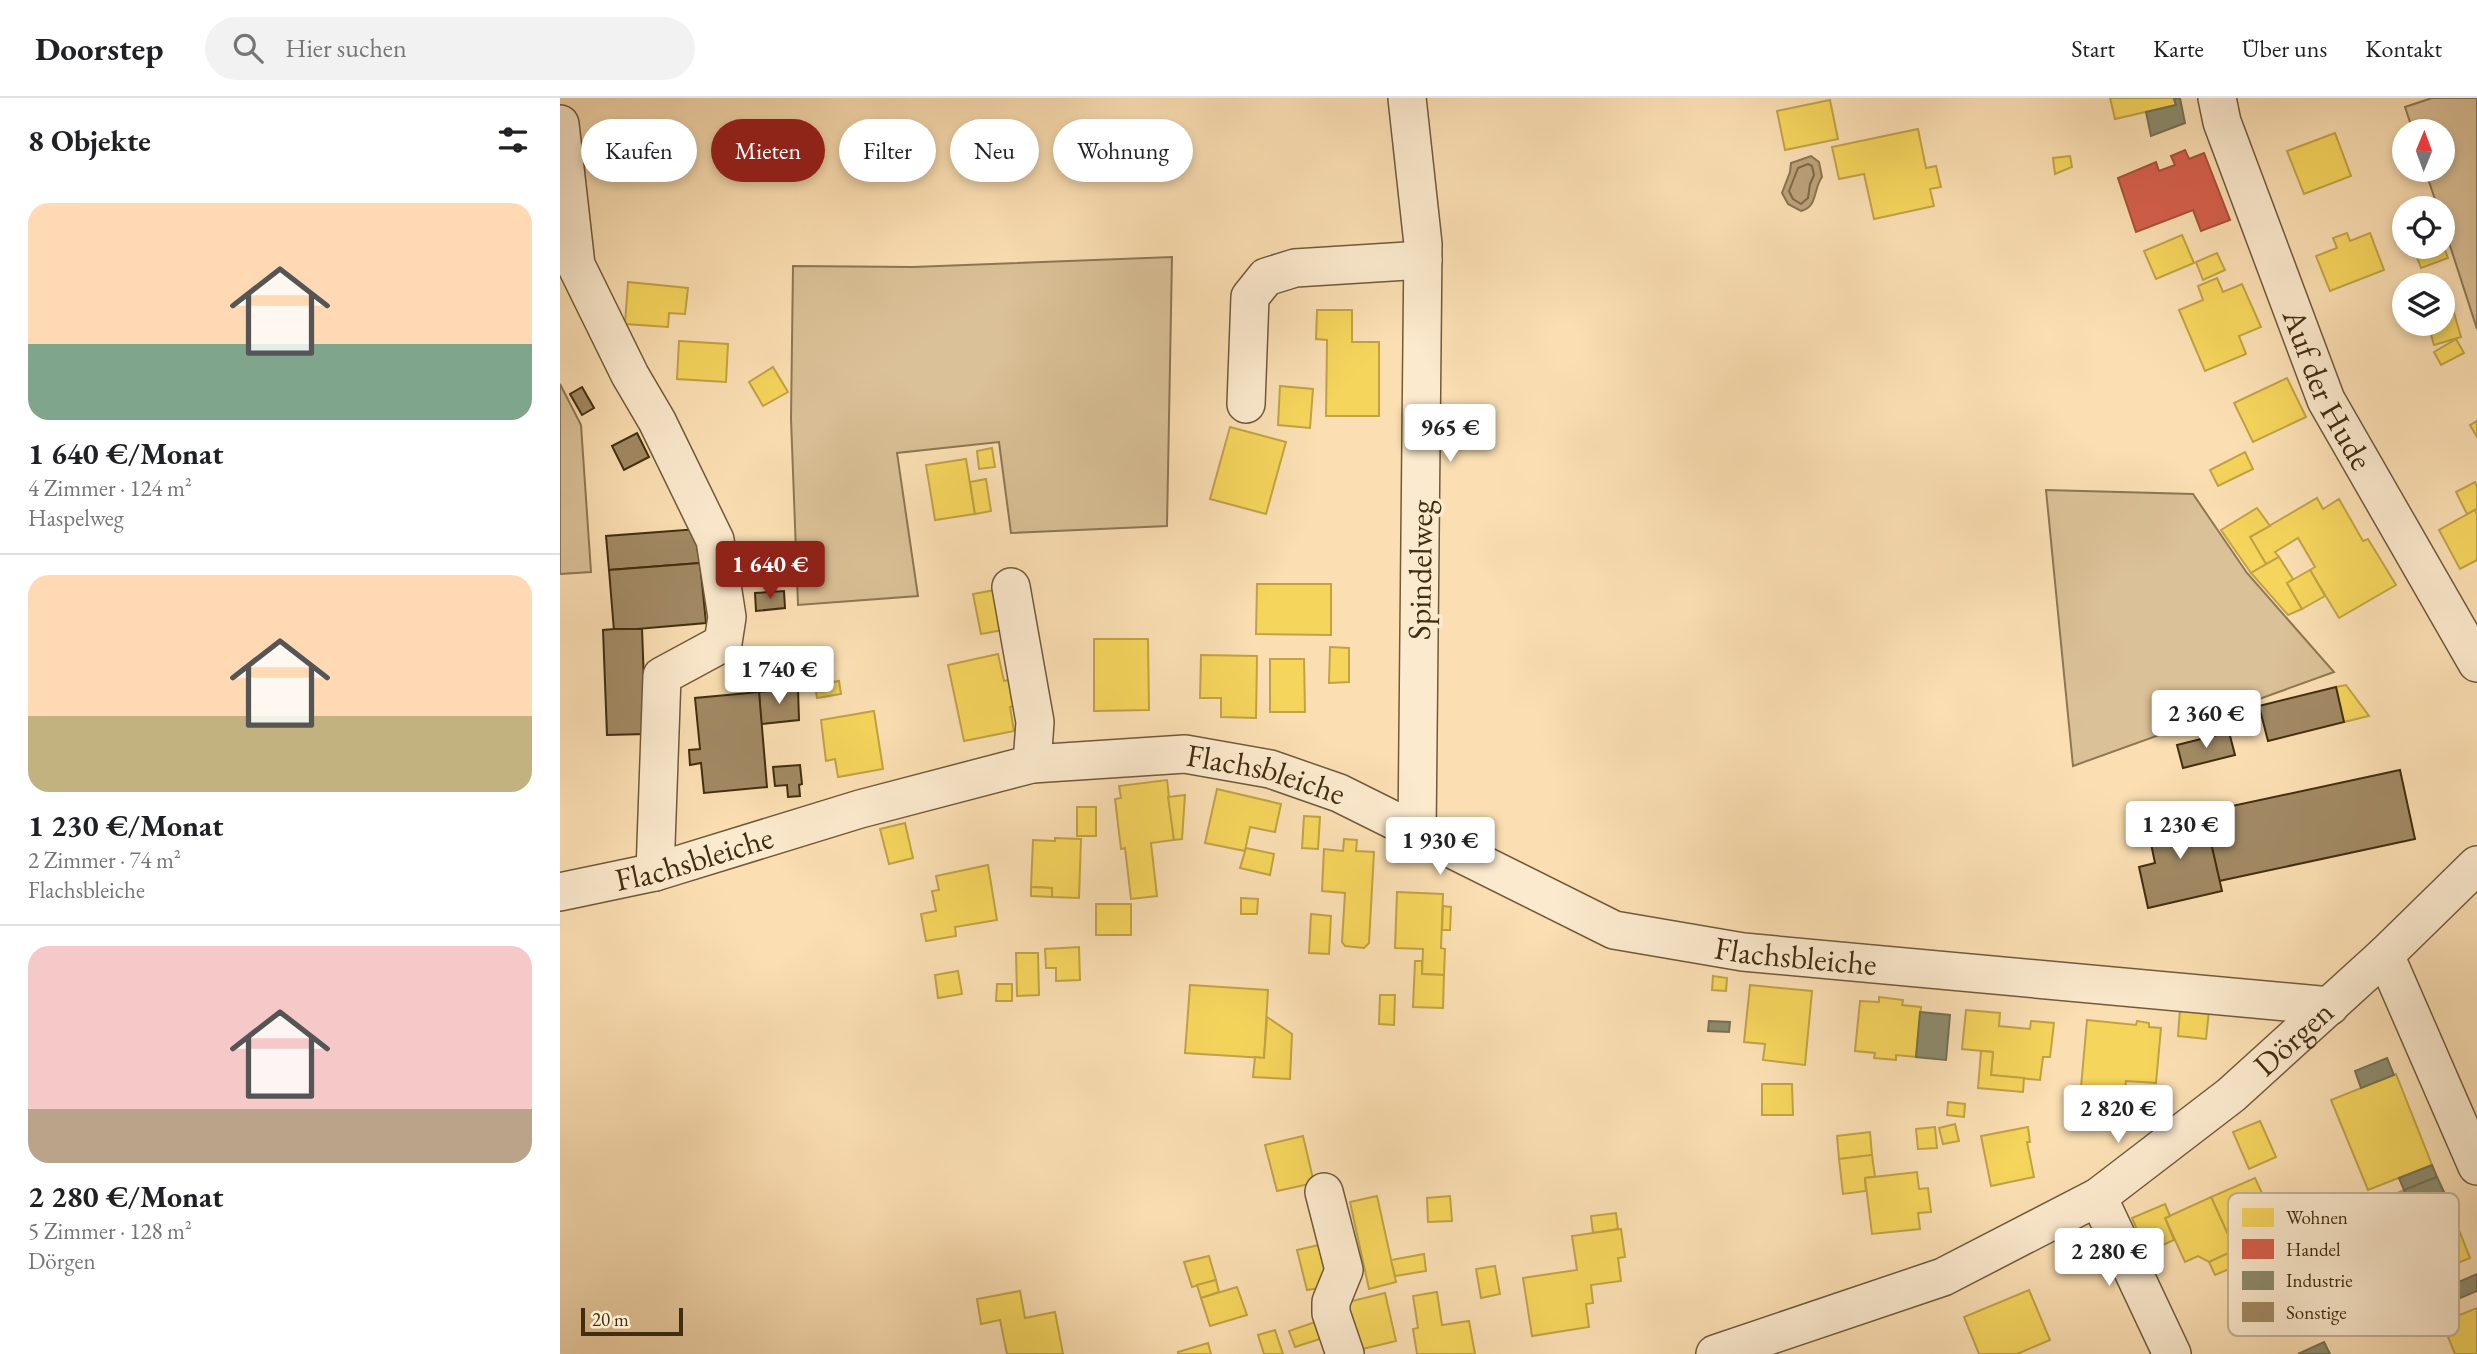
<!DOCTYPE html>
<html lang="de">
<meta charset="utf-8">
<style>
body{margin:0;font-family:"EB Garamond",serif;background:#f2f2f2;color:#202124;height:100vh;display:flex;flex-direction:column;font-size:26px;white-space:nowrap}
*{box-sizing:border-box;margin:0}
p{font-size:23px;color:#757577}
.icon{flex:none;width:38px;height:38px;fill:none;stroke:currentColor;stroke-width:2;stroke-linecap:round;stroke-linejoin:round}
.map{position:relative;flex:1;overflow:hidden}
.sheet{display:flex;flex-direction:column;background:#fff;width:560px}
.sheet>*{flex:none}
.guide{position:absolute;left:21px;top:21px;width:665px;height:63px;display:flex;gap:14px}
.needle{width:46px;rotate:1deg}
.controls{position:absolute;left:1832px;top:21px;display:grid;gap:14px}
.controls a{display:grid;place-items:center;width:63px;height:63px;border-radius:50%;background:#fff;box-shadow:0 4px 10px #0003;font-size:35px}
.scale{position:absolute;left:21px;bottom:18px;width:102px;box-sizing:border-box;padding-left:7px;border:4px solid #412d0f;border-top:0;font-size:19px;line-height:24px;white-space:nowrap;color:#412d0f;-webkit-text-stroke:5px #fceace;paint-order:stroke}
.price{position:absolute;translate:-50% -60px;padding:0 16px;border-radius:7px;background:#fff;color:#222;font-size:23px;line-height:46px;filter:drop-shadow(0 2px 4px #0008)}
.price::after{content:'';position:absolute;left:50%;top:42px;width:21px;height:16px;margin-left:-10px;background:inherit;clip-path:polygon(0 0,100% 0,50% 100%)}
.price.active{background:#8f2418;color:#fff}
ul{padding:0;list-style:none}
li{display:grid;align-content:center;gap:14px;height:371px;padding:0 28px}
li+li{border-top:2px solid #e0e0e0}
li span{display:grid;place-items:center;height:217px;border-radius:21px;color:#555}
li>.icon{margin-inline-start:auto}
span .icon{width:126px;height:126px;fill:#fffc;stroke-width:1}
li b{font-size:30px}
h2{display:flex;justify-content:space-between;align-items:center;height:84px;padding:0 28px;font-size:30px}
.pill{padding:0 24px;border-radius:32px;background:#fff;box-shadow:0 4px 10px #0003;font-size:24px;line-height:63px}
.pill.active{background:#8f2418;color:#fff}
header{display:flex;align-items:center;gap:42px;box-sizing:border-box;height:98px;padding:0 35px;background:#fff;border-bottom:2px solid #e0e0e0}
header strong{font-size:33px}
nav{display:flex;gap:38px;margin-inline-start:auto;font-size:24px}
.search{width:490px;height:63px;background:#f2f2f2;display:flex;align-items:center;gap:18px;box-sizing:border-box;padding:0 24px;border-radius:38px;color:#757577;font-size:26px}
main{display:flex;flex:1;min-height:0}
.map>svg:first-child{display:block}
.green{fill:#dbc197;stroke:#8e7753;stroke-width:2}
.water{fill:#bca27b;stroke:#8b7350;stroke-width:2}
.homes{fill:#f6d55c;stroke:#c0a345;stroke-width:2}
.shops{fill:#d6604d;stroke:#a9513a;stroke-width:2}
.industry{fill:#8c8c6e;stroke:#767052;stroke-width:2}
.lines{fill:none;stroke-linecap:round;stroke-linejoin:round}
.shore{stroke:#7e6845;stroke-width:2}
.building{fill:#a28a64;stroke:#412d0f;stroke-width:2}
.minor-casing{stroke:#705a38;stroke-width:40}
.minor{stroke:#fceace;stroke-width:37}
.labels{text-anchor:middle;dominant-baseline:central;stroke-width:7;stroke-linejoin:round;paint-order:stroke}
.street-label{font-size:32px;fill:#412d0f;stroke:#fceace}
.key{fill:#fceace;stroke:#c4b195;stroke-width:2}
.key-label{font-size:19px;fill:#412d0f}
</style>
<header>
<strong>Doorstep</strong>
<div class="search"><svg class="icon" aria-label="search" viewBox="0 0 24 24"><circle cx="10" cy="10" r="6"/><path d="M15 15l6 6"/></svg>Hier suchen</div>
<nav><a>Start</a><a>Karte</a><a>Über uns</a><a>Kontakt</a></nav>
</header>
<main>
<section class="sheet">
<h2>8 Objekte<svg class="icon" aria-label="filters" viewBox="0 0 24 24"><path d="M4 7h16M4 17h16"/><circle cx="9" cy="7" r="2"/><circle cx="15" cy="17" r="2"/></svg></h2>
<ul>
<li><span style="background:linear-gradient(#ffd9b3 65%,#7fa58c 0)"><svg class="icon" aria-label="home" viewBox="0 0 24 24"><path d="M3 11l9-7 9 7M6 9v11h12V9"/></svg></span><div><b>1 640 €/Monat</b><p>4 Zimmer · 124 m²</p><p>Haspelweg</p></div></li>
<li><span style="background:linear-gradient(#ffd9b3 65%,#c2b280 0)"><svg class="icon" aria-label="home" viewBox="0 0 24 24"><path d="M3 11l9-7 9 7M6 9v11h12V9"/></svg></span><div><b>1 230 €/Monat</b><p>2 Zimmer · 74 m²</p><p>Flachsbleiche</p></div></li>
<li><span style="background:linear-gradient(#f6c9c9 75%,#b9a48a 0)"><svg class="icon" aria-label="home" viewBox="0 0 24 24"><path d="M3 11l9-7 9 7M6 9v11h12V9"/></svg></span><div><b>2 280 €/Monat</b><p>5 Zimmer · 128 m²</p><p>Dörgen</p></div></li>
</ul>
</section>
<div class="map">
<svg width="1917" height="1256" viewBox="0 0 1917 1256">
<rect width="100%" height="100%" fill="#fbdfb3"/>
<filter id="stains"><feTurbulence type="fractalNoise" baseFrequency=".00286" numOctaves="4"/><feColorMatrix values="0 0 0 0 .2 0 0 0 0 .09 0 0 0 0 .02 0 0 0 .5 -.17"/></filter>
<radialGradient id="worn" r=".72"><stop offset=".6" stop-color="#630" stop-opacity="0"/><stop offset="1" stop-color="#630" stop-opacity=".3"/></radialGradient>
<g class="green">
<polygon points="1872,0 1917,0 1917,231 1883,126 1883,110 1878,110 1865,72 1883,72 1883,33 1853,33 1845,9"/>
<polygon points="612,159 607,428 451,435 439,344 337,355 358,498 238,507 231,321 233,168 353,169"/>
<polygon points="0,286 21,327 31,474 0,476"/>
<polygon points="1486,392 1633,396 1687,475 1774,574 1513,668"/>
</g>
<path class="water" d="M 1251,58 L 1259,64 L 1262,79 C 1253,91 1258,109 1241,113 L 1228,106 L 1222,95 L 1230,74 L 1231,65 Z"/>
<g class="homes">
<polygon points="1550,0 1614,0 1616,7 1555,21"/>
<polygon points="1270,2 1278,41 1225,52 1217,13"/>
<polygon points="1358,31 1366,70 1376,68 1381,89 1370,91 1374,108 1314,121 1304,76 1279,81 1272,49"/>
<polygon points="1775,35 1791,78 1744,96 1727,53"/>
<polygon points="1510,58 1512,69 1495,76 1493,60"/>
<polygon points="1787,135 1790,143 1810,135 1824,172 1770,193 1756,158 1777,150 1773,140"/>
<polygon points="1622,137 1634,165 1596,181 1584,153"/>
<polygon points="1883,147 1888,160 1861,170 1853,149"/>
<polygon points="1657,155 1665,172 1643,182 1636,164"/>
<polygon points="1657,180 1663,194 1682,186 1701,229 1679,238 1686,256 1645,273 1619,212 1643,202 1638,188"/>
<polygon points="68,184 128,190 125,216 109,215 108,229 65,226"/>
<polygon points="1892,208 1901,239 1874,247 1868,226 1883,226 1883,211"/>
<polygon points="757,212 792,212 792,244 819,244 819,318 766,318 767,242 756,241"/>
<polygon points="1896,241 1904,255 1881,267 1874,254"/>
<polygon points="119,243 168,246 166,284 117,281"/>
<polygon points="213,269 228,294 203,308 189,284"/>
<polygon points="1727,280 1746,319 1693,344 1674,305"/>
<polygon points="720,288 753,291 750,330 718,327"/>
<polygon points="1917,323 1917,339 1910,327"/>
<polygon points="670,329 726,344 706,416 650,401"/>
<polygon points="432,350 435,369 419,371 417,353"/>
<polygon points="1685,354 1693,371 1658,388 1650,372"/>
<polygon points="406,361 415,416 375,422 366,367"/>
<polygon points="426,381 431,413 415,416 410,384"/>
<polygon points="1915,384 1917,388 1917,411 1907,416 1896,394"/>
<polygon points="1757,400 1763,411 1779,401 1803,443 1808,441 1836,487 1779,520 1750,472 1755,469 1738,440 1715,454 1719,459 1706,466 1690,439"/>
<polygon points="1697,410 1710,428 1690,439 1706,466 1691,475 1661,432"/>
<polygon points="1915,412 1917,416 1917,462 1900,471 1879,432"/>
<polygon points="1719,459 1733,481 1727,485 1742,511 1728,517 1691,475"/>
<polygon points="1750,472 1765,498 1742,511 1727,485"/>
<polygon points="697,486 771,486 771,537 696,536"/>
<polygon points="440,491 448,531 421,536 413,496"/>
<polygon points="534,541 588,541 589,612 534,613"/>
<polygon points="770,549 789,550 789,584 769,585"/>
<polygon points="438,556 444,583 457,580 463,606 450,609 454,633 404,643 388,567"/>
<polygon points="641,557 697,558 696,620 661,619 661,600 640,600"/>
<polygon points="710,561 744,561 745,614 710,614"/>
<polygon points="266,565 267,580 246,581 245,567"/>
<polygon points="279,583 281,596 257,600 255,587"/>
<polygon points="1786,587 1809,618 1784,624 1776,589"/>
<polygon points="314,613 323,671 278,679 275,661 266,663 261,622"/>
<polygon points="607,682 614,742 591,745 597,798 571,801 565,750 561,751 555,701 561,700 559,688"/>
<polygon points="657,691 721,706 715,734 690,729 685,753 645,745"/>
<polygon points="625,697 622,741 614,742 608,699"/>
<rect x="517" y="709" width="19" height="29"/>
<polygon points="744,718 760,719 758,751 742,750"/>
<polygon points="345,725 353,760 329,766 320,731"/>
<polygon points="495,740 521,741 519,800 492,799 492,790 471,789 473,742 495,743"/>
<polygon points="784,741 797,742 796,753 814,754 809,845 804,850 785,848 782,844 785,795 762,793 764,751 783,753"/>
<polygon points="686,750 714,756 710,777 680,770"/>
<polygon points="428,767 437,822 395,829 396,838 366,843 361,816 376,813 372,793 379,792 376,778"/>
<polygon points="471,789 492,790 492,799 471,798"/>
<polygon points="837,794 883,796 881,850 885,851 884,877 862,876 863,851 835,850"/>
<polygon points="681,800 698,801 697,816 681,816"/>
<rect x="536" y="806" width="35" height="31"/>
<polygon points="883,808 891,809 890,832 882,832"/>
<polygon points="751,816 771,818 769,856 749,855"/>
<polygon points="519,849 520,882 496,883 496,870 486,870 485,851"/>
<polygon points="456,855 478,855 479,897 457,898"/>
<polygon points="855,863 862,863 862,876 884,877 883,910 853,909"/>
<polygon points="398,873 402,896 378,900 375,877"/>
<polygon points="1153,878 1167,880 1166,893 1152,892"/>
<polygon points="437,886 452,886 452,903 436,903"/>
<polygon points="630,887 708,892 704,960 625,955"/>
<polygon points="1190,887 1252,893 1245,967 1203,962 1205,946 1184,944"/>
<polygon points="820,897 835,897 834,927 819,926"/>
<polygon points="1319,899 1343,902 1342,907 1361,909 1356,959 1336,957 1336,962 1314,960 1315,955 1295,953 1300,903 1319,904"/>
<polygon points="1620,911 1649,913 1646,941 1618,938"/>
<polygon points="1406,912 1440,915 1439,928 1470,931 1471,923 1494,925 1490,959 1483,959 1480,982 1431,977 1433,954 1402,951"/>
<polygon points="707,919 732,936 730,981 693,979 695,959 704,960"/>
<polygon points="1527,922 1576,927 1577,923 1589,925 1589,929 1601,930 1596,985 1566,983 1565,992 1521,989"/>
<polygon points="1421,953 1433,954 1431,977 1464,980 1463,994 1418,990"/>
<polygon points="1836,976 1872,1067 1808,1092 1771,1002"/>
<polygon points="1202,986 1232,986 1233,1017 1202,1017"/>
<polygon points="1388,1004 1405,1006 1404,1019 1387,1017"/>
<polygon points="1700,1023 1716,1059 1689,1071 1673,1034"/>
<polygon points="1395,1026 1399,1043 1383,1046 1379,1030"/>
<polygon points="1375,1029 1377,1050 1358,1051 1356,1031"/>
<polygon points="1468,1029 1470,1044 1467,1044 1474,1079 1431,1088 1421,1038"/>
<polygon points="1310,1034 1312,1057 1279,1061 1277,1038"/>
<polygon points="743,1038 754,1085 717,1093 705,1047"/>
<polygon points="1312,1057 1315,1079 1305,1080 1306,1093 1283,1096 1279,1061"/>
<polygon points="1357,1074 1359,1091 1368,1090 1371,1114 1358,1115 1360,1131 1312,1136 1305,1080"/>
<polygon points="1695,1080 1713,1119 1707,1122 1713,1136 1675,1152 1651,1099"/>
<polygon points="1844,1092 1850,1107 1826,1117 1820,1102"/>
<polygon points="1884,1094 1910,1160 1864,1179 1836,1113"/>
<polygon points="817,1098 836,1184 809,1191 790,1104"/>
<polygon points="890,1098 892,1123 868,1124 867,1100"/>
<polygon points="1651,1099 1675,1152 1649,1164 1638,1158 1625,1164 1605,1120"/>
<polygon points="1605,1106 1610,1118 1605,1120 1614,1142 1587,1154 1572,1120"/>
<polygon points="1056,1115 1058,1131 1033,1135 1031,1118"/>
<polygon points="1061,1131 1065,1159 1058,1160 1061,1183 1031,1187 1033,1205 1026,1206 1029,1229 972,1238 963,1180 1017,1172 1012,1138"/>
<polygon points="759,1147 768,1184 765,1189 747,1192 737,1152"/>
<polygon points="1675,1152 1681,1166 1655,1177 1649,1164"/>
<polygon points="864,1156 866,1173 835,1178 831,1162"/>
<polygon points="649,1158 656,1182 632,1189 624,1164"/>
<polygon points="935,1168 940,1196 921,1200 916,1171"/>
<polygon points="656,1182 659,1194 641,1200 637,1187"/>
<polygon points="677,1189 687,1217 650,1228 641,1200"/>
<polygon points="1469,1192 1490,1242 1457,1256 1419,1256 1404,1219"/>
<polygon points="460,1193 465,1220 495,1214 503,1256 447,1256 440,1222 421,1226 417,1201"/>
<polygon points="877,1194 882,1227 909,1223 915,1256 857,1256 853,1231 858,1230 853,1198"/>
<polygon points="825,1195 836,1243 790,1254 780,1206"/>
<polygon points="1917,1210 1917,1256 1895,1256 1882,1224"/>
<polygon points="758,1223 763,1240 735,1249 729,1233"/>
<polygon points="715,1232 723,1256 704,1256 698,1237"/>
<polygon points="648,1245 651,1256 618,1256 618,1254"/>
</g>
<polygon class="shops" points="1625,52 1629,61 1644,55 1670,122 1641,133 1633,112 1576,134 1558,80 1596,64 1599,73 1615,67 1611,58"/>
<g class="industry">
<polygon points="1620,0 1625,25 1591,38 1586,14 1616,7 1614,1"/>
<polygon points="1360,914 1390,917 1386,962 1356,959"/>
<polygon points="1149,923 1170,924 1169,934 1148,933"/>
<polygon points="1827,960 1834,977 1801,990 1795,973"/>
<polygon points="1872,1067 1877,1079 1844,1092 1839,1080"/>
<polygon points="1877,1079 1884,1094 1850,1107 1844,1092"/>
<polygon points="1917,1176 1917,1193 1893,1203 1887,1189"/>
<polygon points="1764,1244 1770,1256 1738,1256"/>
</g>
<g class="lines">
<polygon class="shore" points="1248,66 1252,68 1254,77 1250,86 1248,100 1241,106 1233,101 1229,93 1238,70"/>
</g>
<g class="building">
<polygon points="22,289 34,310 22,317 10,296"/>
<polygon points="77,335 89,359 64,372 52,348"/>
<polygon points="138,431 140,465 49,472 46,438"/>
<polygon points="140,465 146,525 54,533 49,472"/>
<polygon points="224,493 225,510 196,513 195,495"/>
<polygon points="54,531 82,531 86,636 47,637 43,532"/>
<polygon points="236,549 238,591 217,592 215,550"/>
<polygon points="1776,589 1784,624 1708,643 1699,608"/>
<polygon points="238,591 239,622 201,626 199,594"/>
<polygon points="199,594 207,689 144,695 141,665 130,667 129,652 140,651 135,600"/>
<polygon points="1669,634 1675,657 1623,670 1617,647"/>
<polygon points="240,667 242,686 239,687 240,698 228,699 227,687 215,688 213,669"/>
<polygon points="1840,672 1855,741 1659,783 1644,714"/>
<polygon points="1644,714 1662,793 1588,810 1579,769 1595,765 1587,726"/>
</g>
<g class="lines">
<defs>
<g id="minor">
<polyline points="847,0 863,146 857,736"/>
<path id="s1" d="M 1657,0 L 1662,24 L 1766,302 L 1917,565"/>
<polyline points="0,26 16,167 70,277 97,323 155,442 167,519 163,545 102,578 95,774"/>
<polyline points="686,306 690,199 706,179 735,170 863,162"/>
<polyline points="451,489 475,624 472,666"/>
<path id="s2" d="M 0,794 L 95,774 L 300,711 L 472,666 L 625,656 L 710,671 L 779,695 L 1054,832 L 1183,854 L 1770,908"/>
<polyline points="1825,857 1917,1068"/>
<polyline points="764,1094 784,1172 771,1204 771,1215 785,1256"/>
<polyline points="1538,1099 1612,1256"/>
<path id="s3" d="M 1155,1256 L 1383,1179 L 1538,1099 L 1671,997 L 1825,857 L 1917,767"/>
</g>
</defs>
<use href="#minor" class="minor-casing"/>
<use href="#minor" class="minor"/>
</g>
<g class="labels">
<g class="street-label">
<text stroke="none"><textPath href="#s1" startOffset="312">Auf der Hude</textPath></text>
<text transform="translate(860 472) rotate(-89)">Spindelweg</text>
<text stroke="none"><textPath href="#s2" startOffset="726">Flachsbleiche</textPath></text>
<text stroke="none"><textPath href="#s2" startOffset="138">Flachsbleiche</textPath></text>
<text stroke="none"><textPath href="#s2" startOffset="1293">Flachsbleiche</textPath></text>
<text stroke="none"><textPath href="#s3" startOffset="667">Dörgen</textPath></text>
</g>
</g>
<rect x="1668" y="1095" width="231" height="143" rx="10" class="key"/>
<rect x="1682" y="1110" width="32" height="19" fill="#f6d55c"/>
<rect x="1682" y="1141" width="32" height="20" fill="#d6604d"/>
<rect x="1682" y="1173" width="32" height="19" fill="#8c8c6e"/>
<rect x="1682" y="1204" width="32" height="20" fill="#a28a64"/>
<g class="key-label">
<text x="1726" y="1126">Wohnen</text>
<text x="1726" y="1158">Handel</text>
<text x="1726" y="1189">Industrie</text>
<text x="1726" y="1221">Sonstige</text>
</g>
<rect width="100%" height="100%" filter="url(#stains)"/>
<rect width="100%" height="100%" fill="url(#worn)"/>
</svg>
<div class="controls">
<a><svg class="needle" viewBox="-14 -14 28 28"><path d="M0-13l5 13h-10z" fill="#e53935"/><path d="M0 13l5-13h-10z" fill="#757577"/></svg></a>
<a><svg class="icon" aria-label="locate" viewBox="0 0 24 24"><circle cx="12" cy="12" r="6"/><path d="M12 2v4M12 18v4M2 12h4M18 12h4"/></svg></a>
<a><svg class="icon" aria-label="layers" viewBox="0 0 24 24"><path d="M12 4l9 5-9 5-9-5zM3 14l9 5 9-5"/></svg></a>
</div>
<div class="scale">20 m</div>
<b class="price" style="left:890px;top:366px">965 €</b>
<b class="price active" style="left:210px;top:503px">1 640 €</b>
<b class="price" style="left:219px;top:608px">1 740 €</b>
<b class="price" style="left:1646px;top:652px">2 360 €</b>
<b class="price" style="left:1620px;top:763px">1 230 €</b>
<b class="price" style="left:880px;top:779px">1 930 €</b>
<b class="price" style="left:1558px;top:1047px">2 820 €</b>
<b class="price" style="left:1549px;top:1190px">2 280 €</b>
<div class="guide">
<a class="pill">Kaufen</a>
<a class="pill active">Mieten</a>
<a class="pill">Filter</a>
<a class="pill">Neu</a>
<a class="pill">Wohnung</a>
</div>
</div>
</main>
